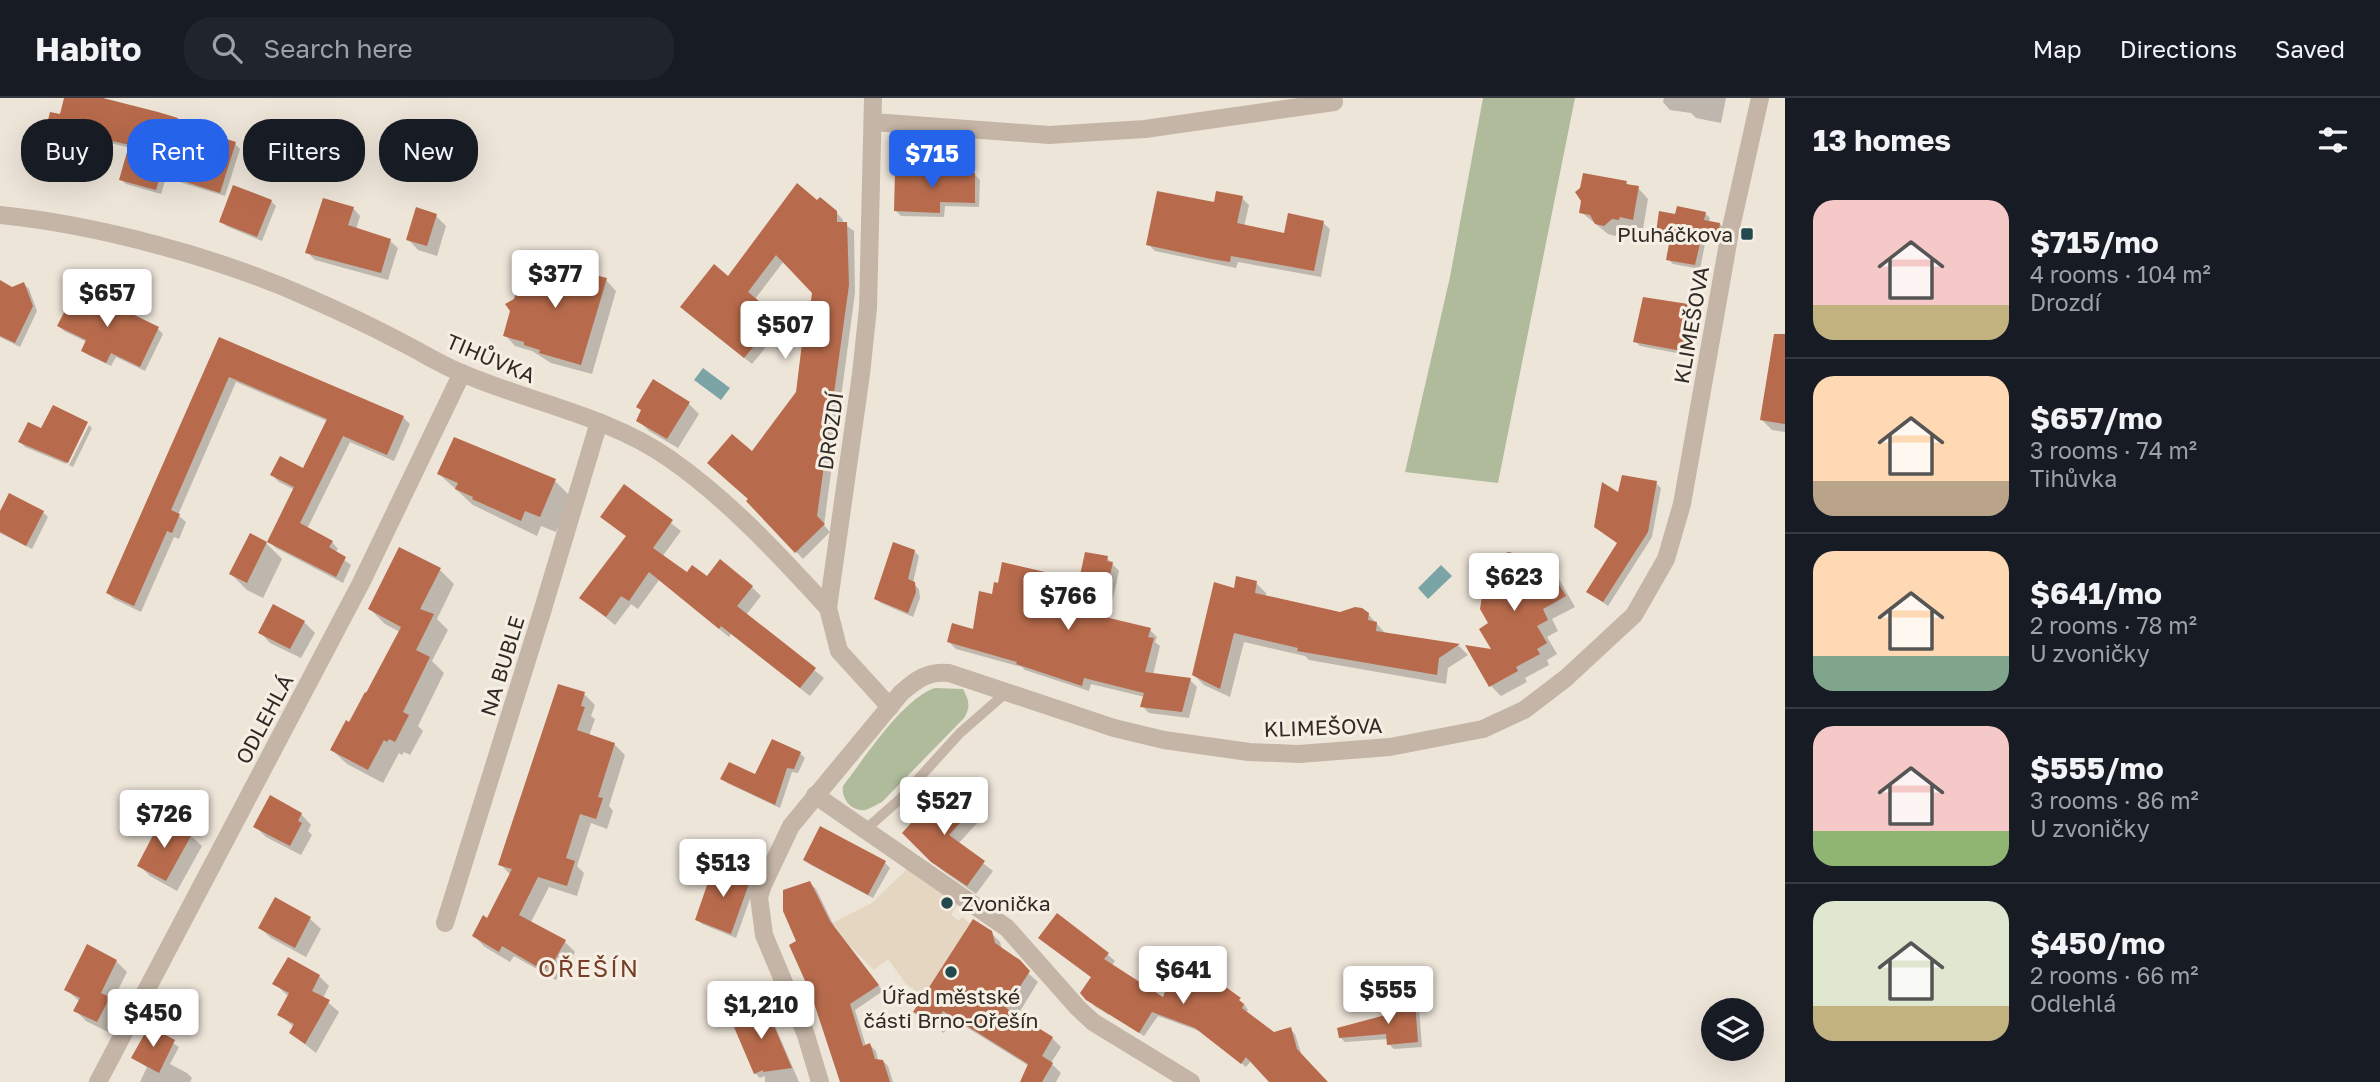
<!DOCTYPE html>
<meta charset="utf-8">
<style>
body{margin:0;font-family:"Golos Text",sans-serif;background:#20242c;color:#f1f3f6;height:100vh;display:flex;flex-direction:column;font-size:26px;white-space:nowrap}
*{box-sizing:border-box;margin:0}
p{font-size:23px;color:#9ea1a6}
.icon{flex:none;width:38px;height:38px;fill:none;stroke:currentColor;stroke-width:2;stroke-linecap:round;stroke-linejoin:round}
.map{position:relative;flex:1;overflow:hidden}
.sheet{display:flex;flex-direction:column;background:#171b24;width:595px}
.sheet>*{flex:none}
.banner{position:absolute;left:21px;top:21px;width:665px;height:63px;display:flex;gap:14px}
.tools{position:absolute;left:1701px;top:900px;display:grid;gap:14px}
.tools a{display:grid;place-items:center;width:63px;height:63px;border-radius:50%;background:#171b24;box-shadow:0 7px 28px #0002;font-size:35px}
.price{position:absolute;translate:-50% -60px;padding:0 16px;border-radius:7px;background:#fff;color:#222;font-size:23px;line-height:46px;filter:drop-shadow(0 2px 4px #0008)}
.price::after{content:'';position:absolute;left:50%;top:42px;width:21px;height:16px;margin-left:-10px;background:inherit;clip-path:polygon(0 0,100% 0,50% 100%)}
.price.selected{background:#2563eb;color:#fff}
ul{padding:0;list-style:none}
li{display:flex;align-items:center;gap:21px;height:175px;padding:0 28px}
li+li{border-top:2px solid #363941}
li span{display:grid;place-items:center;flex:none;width:196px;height:140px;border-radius:21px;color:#555}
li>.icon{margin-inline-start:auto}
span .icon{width:84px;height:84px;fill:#fffc;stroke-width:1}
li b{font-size:30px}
h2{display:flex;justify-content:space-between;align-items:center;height:84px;padding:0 28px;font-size:30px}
.chip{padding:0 24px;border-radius:28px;background:#171b24;box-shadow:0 7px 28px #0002;font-size:24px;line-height:63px}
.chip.selected{background:#2563eb;color:#fff}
header{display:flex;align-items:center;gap:42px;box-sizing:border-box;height:98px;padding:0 35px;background:#171b24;border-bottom:2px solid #363941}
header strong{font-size:33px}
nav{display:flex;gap:38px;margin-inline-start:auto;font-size:24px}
.search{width:490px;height:63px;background:#20242c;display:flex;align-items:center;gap:18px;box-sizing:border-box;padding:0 24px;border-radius:28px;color:#9ea1a6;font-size:26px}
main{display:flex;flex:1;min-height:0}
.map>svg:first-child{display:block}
.green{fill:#afbb9b}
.plaza{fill:#e4d6c1}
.water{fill:#7ba4a7}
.shadow{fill:#0003}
.building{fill:#b86b4c}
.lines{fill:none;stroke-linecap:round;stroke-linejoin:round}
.lane{stroke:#c4b5a6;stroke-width:10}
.street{stroke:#c4b5a6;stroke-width:18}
.poi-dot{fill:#21494e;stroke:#f6efe4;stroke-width:2.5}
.labels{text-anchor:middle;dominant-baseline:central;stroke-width:6;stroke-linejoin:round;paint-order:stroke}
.poi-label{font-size:21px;fill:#312a26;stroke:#f6efe4;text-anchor:end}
.street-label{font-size:21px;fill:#312a26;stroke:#f6efe4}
.quarter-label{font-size:24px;letter-spacing:2px;fill:#773e28;stroke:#f6efe4}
</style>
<header>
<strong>Habito</strong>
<div class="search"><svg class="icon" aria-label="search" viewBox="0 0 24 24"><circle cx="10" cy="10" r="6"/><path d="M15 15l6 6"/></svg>Search here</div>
<nav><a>Map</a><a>Directions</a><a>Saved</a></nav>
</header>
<main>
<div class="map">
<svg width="1785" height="984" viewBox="0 0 1785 984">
<rect width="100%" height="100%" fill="#eee5d9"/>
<g class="green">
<polygon points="1483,0 1575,0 1498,385 1405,374 1450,179"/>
<path d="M 935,590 L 963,591 C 969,602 971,609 964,620 L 882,704 C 877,706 870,711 865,712 C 851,714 841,700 843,688 C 864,661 903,600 935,590 Z"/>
</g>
<polygon class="plaza" points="908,770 958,806 951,817 959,823 962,819 970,825 923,898 906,886 888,861 874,872 848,846 832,825 872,805"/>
<g class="water">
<polygon points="703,270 730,290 721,302 694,282"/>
<polygon points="1441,467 1452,478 1428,501 1418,490"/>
</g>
<g class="shadow">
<polygon points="66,0 96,0 177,21 182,26 181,28 235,46 240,51 225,98 166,80 161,96 126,86 121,81 130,50 75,36 70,60 48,55 43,50 61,18"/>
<polygon points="1664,0 1726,0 1721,25 1696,20 1691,15 1670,12 1663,4"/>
<polygon points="975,77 980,82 979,109 945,108 944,119 901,118 896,113"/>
<polygon points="1626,84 1630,89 1638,90 1648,101 1643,131 1630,128 1629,132 1623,131 1615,138 1608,136 1581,114 1583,103"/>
<polygon points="1242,100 1249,107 1244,129 1285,137 1323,125 1330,131 1321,179 1238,164 1236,170 1155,153 1148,146 1215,106"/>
<polygon points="271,103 276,108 262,143 226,128 221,123"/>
<polygon points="817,105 836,114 843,122 843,125 854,133 855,195 824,427 830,434 803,461 748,403 750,401 752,355 797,295 814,194 784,163 755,201 784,227 752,266 689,216"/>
<polygon points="353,110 360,118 356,132 390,143 398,150 388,182 315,162 307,154"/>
<polygon points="1705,115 1710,120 1709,124 1720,126 1724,131 1722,142 1706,141 1700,171 1673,166 1668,161 1672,139 1662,138 1657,134 1677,118"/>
<polygon points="436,118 446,128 437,158 418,152 408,141"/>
<polygon points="606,182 616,193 592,276 551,265 532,253 515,248 505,237"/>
<polygon points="24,186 29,191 37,213 20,249 0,239 0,199"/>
<polygon points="77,191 158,231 163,236 145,273 116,259 111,268 88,257 83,252 87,244 64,233 59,228"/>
<polygon points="1687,208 1692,213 1694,220 1687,257 1640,248 1635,243"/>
<polygon points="220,241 403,319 410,326 394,363 350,344 307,431 332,444 338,451 335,455 351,467 343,485 276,450 269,444 295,392 279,384 272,377 304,373 327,323 236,284 178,417 186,424 179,441 174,439 141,514 114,501 108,495"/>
<polygon points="1785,274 1785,334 1772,332 1761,321"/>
<polygon points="688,305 699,316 678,350 649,333 638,322"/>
<polygon points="86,325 66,366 25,349 20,344 42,332"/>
<polygon points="89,327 92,330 73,369 69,367"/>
<polygon points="439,376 555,383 571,399 556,434 541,428 537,438 473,407"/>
<polygon points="1656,385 1661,390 1652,439 1608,508 1594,498 1619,446 1619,397"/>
<polygon points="624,389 681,433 662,459 688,476 752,489 761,498 746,517 824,580 810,598 731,536 729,539 659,482 638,511 631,506 615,527 582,500 627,439 602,419"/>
<polygon points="43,414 48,419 32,451 0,435 0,417"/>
<polygon points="266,445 282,461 263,500 247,492 231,476"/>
<polygon points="914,453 919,458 913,485 919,491 920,500 913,519 881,505 876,501"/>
<polygon points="1540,457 1551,467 1575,509 1552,521 1558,533 1547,539 1557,556 1547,562 1549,567 1525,580 1527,584 1501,598 1491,588 1494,554 1491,525 1532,461"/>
<polygon points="1107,460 1119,473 1108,522 1150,532 1157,539 1155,544 1160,548 1153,577 1190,582 1197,589 1189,620 1149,615 1142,608 1145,599 1091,586 1089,593 1025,572 1022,569 956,551 949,544 975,534 994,498 1080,485"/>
<polygon points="440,472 454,486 437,521 448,532 432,563 444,575 418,628 423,633 410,657 404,654 402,657 399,655 383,685 347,666 332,652 349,626 400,534 385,526 370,511"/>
<polygon points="1256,485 1266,495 1266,499 1340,516 1368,516 1386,536 1459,548 1468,557 1448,570 1446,586 1309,562 1305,558 1244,544 1230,599 1204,587 1194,577 1235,492"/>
<polygon points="304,524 315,535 301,560 270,545 260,534"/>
<polygon points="584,596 595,607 591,618 595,621 589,638 614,646 625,657 609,708 613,713 607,731 591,725 577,768 584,775 577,798 549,789 530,826 565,844 575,854 565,873 562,871 556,882 514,858 510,864 485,849 474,838 488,822 511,777 500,766"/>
<polygon points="800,655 805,660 798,675 792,674 780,710 727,685 722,681 756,678"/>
<polygon points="944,691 978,724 958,746 993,773 976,796 942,772 904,735"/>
<polygon points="301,716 311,727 308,733 312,737 301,757 266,739 255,728"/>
<polygon points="191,738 202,748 177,793 150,778 139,767"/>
<polygon points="805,761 885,765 890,770 873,800 809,766"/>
<polygon points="750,782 755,787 736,840 702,826 697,821"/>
<polygon points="810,785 816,791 835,830 883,893 855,912 866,948 870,947 876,953 878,962 882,962 888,968 893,984 842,984 798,844"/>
<polygon points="310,821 321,831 306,859 271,840 260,830"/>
<polygon points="991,835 1000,844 1002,852 1038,884 1017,918 1052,940 1061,949 1051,965 1061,975 1056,984 1022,984 1029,968 952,920 944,935 924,922 915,913"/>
<polygon points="1048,847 1107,856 1115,863 1112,867 1164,901 1205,872 1209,879 1244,906 1248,912 1246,915 1273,936 1290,931 1295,936 1302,958 1326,984 1271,984 1251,963 1246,969 1202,934 1158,918 1144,938 1121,923 1121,899 1109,917 1096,909 1082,895 1092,880"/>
<polygon points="116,863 127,874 112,904 119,911 108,934 86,923 75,912 80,904 66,891"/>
<polygon points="319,878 329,888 323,900 339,914 316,955 291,935 294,929 280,917 289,899 275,886"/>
<polygon points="1414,905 1419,910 1422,949 1394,951 1389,946 1388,941 1345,944 1340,939"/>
<polygon points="764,909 769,914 799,984 765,984 765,978 760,980 755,975"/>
<polygon points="150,931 179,949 170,966 187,975 192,980 190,984 140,984 147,969 134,960"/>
</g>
<g class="building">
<polygon points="64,0 103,0 158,14 178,20 176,25 236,44 220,95 161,76 156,92 119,82 129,47 71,33 65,56 41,50 50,14 60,16"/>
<polygon points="895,73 975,75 975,105 940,104 940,115 894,113"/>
<polygon points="1583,75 1627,83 1626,86 1639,88 1633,122 1620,119 1619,122 1612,121 1604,128 1595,126 1590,117 1579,115 1581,103 1575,94 1580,90"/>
<polygon points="797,85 817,102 820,99 837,113 837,124 847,124 849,187 817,418 825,426 795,455 746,403 748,401 707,365 732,336 752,353 796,294 803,237 806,239 812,195 776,157 748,194 778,219 744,260 680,209 714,166 728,178"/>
<polygon points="233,87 272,102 257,139 219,124"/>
<polygon points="1157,93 1214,104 1216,93 1243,98 1237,125 1284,135 1288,115 1324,123 1314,173 1231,158 1230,164 1211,161 1146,147"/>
<polygon points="323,100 354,109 348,127 391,141 381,175 305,155"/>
<polygon points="1677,108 1706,114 1704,122 1720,125 1718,138 1702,137 1695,167 1666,162 1671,135 1656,134 1659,113 1675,116"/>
<polygon points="416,109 437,116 427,148 406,142"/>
<polygon points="526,160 607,180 581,267 539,255 540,252 524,247 524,244 503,238 510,213 505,206 514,201"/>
<polygon points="0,182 12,189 24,184 33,208 15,245 0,238"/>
<polygon points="77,189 159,229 140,269 111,255 106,265 81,253 86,242 57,228"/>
<polygon points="1643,199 1688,206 1687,213 1690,214 1682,253 1633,244"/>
<polygon points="1774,236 1785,236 1785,326 1760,322"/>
<polygon points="219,239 404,318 387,357 343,338 300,425 333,443 329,449 346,459 336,479 267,444 294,389 270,377 280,358 303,370 327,321 229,279 171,412 180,416 172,435 167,433 134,508 106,495"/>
<polygon points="653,281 690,304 667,341 636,323 641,312 636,309"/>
<polygon points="53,307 88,324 68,365 18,344 28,324 41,330"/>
<polygon points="454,339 556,381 540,419 525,413 521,423 472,401 473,399 455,391 458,385 437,376"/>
<polygon points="1622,377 1657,383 1648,434 1603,504 1586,494 1617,445 1594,429 1602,384 1618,394"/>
<polygon points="624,386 673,422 653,450 687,474 692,467 707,478 720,461 753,488 737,508 816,570 800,590 721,528 719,531 649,474 629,503 621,498 606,519 579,500 626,438 600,419"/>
<polygon points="9,395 44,413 26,448 0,434 0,413"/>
<polygon points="250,435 267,444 247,485 229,476"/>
<polygon points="893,444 915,452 908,481 915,484 916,494 908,515 874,501"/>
<polygon points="399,449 441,470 420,511 434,516 416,552 430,559 403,614 409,617 395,644 389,641 387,644 384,642 368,672 330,652 346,622 349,624 365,594 366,595 401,529 368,511"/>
<polygon points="1085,454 1108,458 1107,463 1113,464 1101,518 1151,530 1148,539 1154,540 1145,574 1191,580 1182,614 1140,609 1144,595 1084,580 1082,588 1016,566 1017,564 947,544 952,525 973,531 979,493 992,496 994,484 998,485 1002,464 1079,482"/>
<polygon points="1508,454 1532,459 1540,455 1566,498 1543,511 1548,522 1537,528 1547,545 1537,551 1540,556 1516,569 1518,573 1489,589 1465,547 1491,551 1479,531 1488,525 1480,511 1487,466"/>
<polygon points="1236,478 1257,483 1255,495 1340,514 1355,509 1362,510 1369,515 1368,522 1377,524 1376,533 1460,546 1439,560 1437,577 1297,553 1298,550 1234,535 1220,591 1192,577 1214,484 1234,490"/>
<polygon points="273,506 305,523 290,551 258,535"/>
<polygon points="558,586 585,594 581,608 585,609 577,632 615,645 598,699 603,700 596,721 580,716 566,760 575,763 567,788 538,779 519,817 566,842 554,863 551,862 544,873 502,848 499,854 472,838 483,817 487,820 512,771 498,767"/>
<polygon points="772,641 801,654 794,671 787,670 775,707 720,681 729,664 755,676"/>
<polygon points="944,689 970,714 949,737 985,763 967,788 931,764 902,735"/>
<polygon points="270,697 302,715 298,723 302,725 290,748 253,729"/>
<polygon points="162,720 192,736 166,783 137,768"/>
<polygon points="820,728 886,763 868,797 803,762"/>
<polygon points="714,767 751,780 731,836 695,822"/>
<polygon points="810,783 830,823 879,887 850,906 863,948 870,945 875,961 883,962 890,984 840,984 811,896 789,847 796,843 783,813 783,792"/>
<polygon points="275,799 311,819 295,850 258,830"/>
<polygon points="1057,815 1109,855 1104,861 1163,899 1178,860 1206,871 1205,874 1241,900 1239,902 1244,906 1242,910 1274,934 1291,929 1297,951 1328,984 1269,984 1246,959 1241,966 1195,930 1152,914 1139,935 1086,902 1080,895 1091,879 1038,840"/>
<polygon points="973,821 992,833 995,845 1020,862 1030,873 1006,910 1053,939 1042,958 1053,965 1042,984 1020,984 1028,966 943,913 934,927 913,914"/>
<polygon points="87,846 117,862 101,895 110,899 97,924 73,913 80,900 64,892"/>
<polygon points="288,859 320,877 312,893 330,902 305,946 289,935 294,926 277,917 289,895 272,886"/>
<polygon points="1415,904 1418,944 1387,947 1386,936 1339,940 1337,930 1393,915 1392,905"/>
<polygon points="765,907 792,970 763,974 763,972 754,976 731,922"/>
<polygon points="149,928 175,942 159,975 131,960"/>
</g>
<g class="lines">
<polyline class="lane" points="865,732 900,701 960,635 1008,593"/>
<g class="street">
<polyline points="873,0 868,210 861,276 828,510 839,553 890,609"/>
<polyline points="873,24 1049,37 1145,31 1334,4"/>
<path d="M 0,117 C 98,127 217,159 307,199 C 339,213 371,228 403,245 C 423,255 443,268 464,276 C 532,305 609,318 670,361 C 730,403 778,456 828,510"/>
<polyline points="815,697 1007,830 1078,910 1093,924 1191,984"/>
<polyline points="445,825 542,514 599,324"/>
<polyline points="98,984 361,485 462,275"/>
<path d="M 820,984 L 806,937 L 764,837 L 759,799 L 763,787 L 791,728 L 901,595 C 917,581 928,573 949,575 L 1114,630 L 1164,642 L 1249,654 L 1299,656 L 1390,649 L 1483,631 L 1524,612 L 1566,580 L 1634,517 L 1666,461 L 1682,406 L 1730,134 L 1760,0"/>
</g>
</g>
<g class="poi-dot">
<rect x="1740" y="129" width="14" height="14" rx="3.5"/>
<circle cx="947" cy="805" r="7"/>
<circle cx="951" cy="874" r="7"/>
</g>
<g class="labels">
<g class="poi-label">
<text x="1733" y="136">Pluháčkova</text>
<text x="961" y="805" text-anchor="start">Zvonička</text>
<text x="951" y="898" text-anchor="middle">Úřad městské<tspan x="951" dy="24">části Brno-Ořešín</tspan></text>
</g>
<g class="street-label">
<text transform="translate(1691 227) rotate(-80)">KLIMEŠOVA</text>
<text transform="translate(491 260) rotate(23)">TIHŮVKA</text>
<text transform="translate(830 333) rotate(-82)">DROZDÍ</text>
<text transform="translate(502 568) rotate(-73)">NA BUBLE</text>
<text transform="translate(264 621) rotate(-62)">ODLEHLÁ</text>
<text transform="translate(1323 629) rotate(-2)">KLIMEŠOVA</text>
</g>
<g class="quarter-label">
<text x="589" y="869">OŘEŠÍN</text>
</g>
</g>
</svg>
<div class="tools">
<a><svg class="icon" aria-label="layers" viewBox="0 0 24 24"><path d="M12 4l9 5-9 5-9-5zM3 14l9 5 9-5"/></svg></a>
</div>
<b class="price selected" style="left:932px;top:92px">$715</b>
<b class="price" style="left:555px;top:212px">$377</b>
<b class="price" style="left:107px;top:231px">$657</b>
<b class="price" style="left:785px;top:263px">$507</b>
<b class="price" style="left:1514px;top:515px">$623</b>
<b class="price" style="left:1068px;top:534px">$766</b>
<b class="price" style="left:944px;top:739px">$527</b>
<b class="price" style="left:164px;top:752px">$726</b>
<b class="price" style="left:723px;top:801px">$513</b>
<b class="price" style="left:1183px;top:908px">$641</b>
<b class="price" style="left:1388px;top:928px">$555</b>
<b class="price" style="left:761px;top:943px">$1,210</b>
<b class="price" style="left:153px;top:951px">$450</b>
<div class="banner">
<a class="chip">Buy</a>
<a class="chip selected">Rent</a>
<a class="chip">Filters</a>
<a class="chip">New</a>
</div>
</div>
<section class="sheet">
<h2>13 homes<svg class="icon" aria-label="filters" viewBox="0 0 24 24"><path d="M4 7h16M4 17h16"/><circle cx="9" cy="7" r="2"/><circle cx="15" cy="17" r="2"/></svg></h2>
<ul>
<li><span style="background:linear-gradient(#f6c9c9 75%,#c2b280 0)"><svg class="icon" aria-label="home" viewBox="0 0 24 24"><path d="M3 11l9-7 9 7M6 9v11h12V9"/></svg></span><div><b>$715/mo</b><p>4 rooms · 104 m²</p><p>Drozdí</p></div></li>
<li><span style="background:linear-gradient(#ffd9b3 75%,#b9a48a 0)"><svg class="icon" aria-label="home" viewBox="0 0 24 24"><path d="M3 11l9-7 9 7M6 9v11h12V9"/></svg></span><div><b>$657/mo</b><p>3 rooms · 74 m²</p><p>Tihůvka</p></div></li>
<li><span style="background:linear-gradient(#ffd9b3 75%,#7fa58c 0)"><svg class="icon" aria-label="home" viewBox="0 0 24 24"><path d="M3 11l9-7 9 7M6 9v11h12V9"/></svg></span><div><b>$641/mo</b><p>2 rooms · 78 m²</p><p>U zvoničky</p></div></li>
<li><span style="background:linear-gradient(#f6c9c9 75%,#8fb573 0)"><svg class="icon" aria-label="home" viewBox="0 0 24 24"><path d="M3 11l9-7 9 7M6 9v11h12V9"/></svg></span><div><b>$555/mo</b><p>3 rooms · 86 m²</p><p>U zvoničky</p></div></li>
<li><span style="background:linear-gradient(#dfe7d0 75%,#c2b280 0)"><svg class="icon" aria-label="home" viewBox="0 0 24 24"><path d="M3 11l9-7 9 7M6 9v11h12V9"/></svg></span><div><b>$450/mo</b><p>2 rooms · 66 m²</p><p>Odlehlá</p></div></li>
</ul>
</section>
</main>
